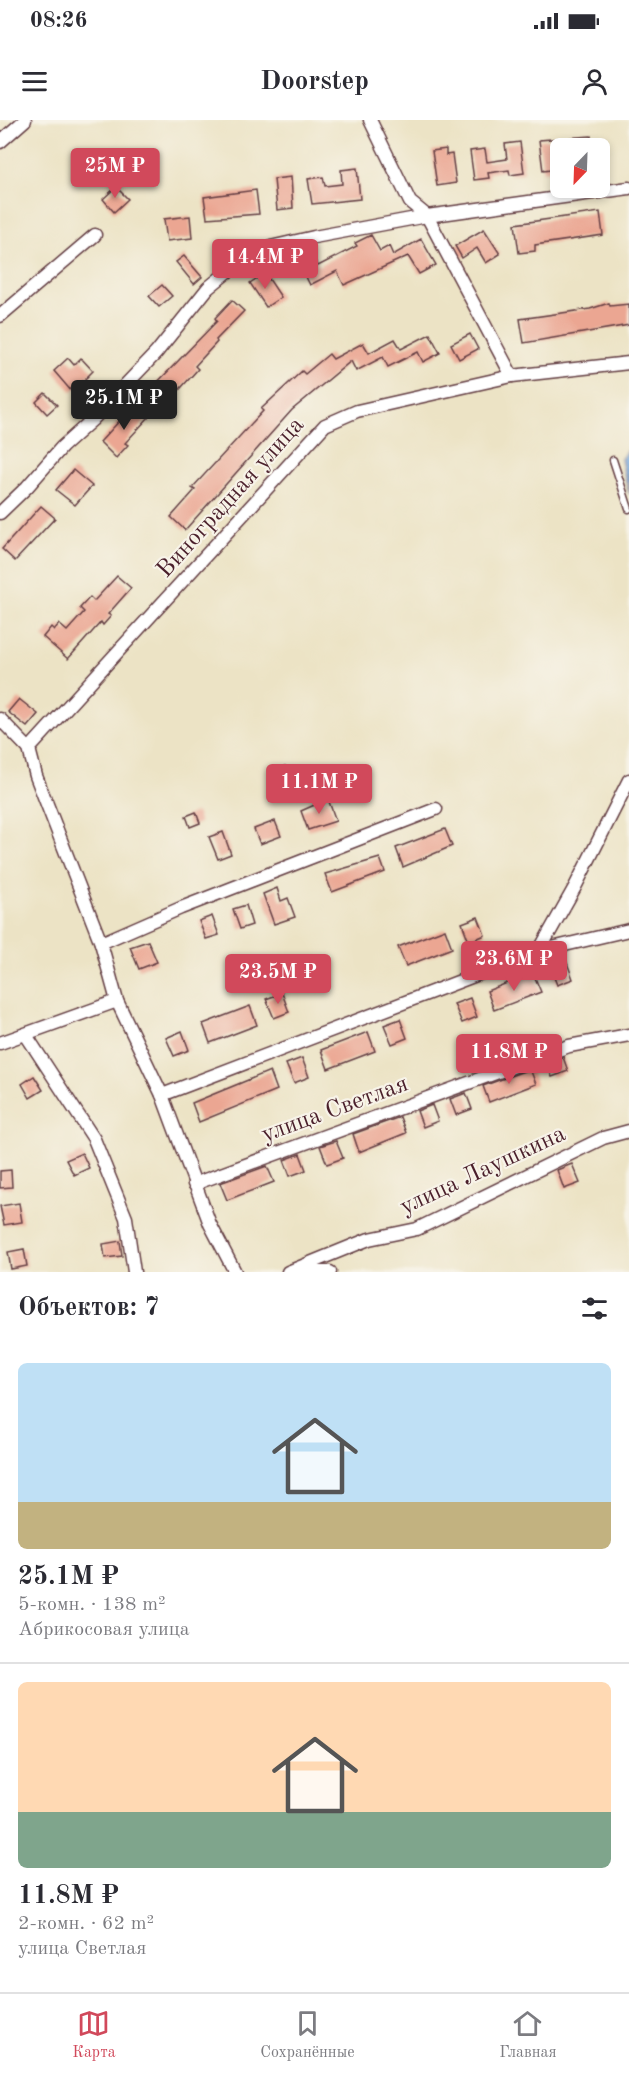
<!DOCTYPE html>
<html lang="ru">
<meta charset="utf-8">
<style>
body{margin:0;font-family:"Old Standard TT",serif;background:#f7f7f7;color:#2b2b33;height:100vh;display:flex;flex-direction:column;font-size:22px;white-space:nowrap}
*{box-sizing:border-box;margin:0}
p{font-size:20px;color:#7c7c81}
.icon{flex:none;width:33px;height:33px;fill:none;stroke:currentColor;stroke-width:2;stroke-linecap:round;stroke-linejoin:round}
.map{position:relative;height:1152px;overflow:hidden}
.details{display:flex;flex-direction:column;background:#fff;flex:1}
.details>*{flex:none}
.needle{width:39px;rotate:203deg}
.controls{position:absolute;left:550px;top:18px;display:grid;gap:12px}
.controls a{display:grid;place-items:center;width:60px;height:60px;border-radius:9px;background:#fff;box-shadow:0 3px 9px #0003;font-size:30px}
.price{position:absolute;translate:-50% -51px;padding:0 14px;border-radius:6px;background:#d1495b;color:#fff;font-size:20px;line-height:39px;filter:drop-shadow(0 2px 3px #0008)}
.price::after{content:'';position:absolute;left:50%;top:36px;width:18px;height:14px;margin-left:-9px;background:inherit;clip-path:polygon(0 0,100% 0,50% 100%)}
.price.on{background:#222;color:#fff}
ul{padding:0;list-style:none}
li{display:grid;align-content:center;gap:12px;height:318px;padding:0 18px}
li+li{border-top:2px solid #e1e1e2}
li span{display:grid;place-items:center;height:186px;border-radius:9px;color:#555}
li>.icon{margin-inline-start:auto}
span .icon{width:108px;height:108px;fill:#fffc;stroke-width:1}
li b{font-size:26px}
h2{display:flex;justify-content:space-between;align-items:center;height:72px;padding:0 18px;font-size:26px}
.status{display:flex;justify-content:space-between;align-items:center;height:42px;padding:0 30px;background:#fff;direction:ltr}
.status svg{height:16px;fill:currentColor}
header{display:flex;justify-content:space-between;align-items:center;height:78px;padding:0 18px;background:#fff;font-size:27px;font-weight:600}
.menu{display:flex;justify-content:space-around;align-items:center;height:84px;border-top:2px solid #e1e1e2;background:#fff;font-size:16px;color:#7c7c81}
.menu a{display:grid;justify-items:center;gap:3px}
.menu .on{color:#d1495b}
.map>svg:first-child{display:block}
.water{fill:#73aae2;stroke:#5e6486;stroke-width:1.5}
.building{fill:#eba692}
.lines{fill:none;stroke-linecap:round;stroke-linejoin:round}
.lane-casing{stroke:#623c42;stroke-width:9}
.street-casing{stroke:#623c42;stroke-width:15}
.lane{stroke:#fff;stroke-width:6}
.street{stroke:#fff;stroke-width:12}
.labels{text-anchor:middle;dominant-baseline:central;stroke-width:4.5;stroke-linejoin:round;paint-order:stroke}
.street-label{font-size:24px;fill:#4a1f2b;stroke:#f7f3e8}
</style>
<div class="status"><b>08:26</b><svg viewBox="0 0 49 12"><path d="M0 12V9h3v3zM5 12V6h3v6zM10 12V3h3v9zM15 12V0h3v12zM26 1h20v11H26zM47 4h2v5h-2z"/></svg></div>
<header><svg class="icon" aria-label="menu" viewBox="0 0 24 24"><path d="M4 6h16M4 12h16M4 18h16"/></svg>Doorstep<svg class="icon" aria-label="person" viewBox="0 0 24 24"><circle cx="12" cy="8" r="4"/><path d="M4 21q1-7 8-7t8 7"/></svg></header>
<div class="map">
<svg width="629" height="1152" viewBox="0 0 629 1152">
<rect width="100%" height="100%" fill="#f7f3e8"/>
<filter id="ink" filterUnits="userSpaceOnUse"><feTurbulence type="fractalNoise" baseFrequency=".0167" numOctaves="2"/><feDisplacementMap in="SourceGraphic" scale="12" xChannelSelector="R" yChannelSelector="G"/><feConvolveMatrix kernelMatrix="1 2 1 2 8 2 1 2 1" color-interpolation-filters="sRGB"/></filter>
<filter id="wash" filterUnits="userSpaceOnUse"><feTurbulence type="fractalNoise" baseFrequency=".008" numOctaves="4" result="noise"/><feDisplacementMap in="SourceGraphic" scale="24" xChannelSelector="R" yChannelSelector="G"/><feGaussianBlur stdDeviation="1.35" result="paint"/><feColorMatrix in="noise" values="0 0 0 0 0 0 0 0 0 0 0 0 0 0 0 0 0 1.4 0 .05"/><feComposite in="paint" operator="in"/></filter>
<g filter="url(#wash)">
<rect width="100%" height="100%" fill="#ece3c5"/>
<polygon class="water" points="629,329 629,374 621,339"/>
<g id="blocks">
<g class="building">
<polygon points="591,16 592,28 557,28 559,49 543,51 539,20"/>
<polygon points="520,22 524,53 510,55 509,50 488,53 489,58 474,60 470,31 485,29 487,42 507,39 505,24"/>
<polygon points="446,29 446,35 452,34 456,63 437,66 432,31"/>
<polygon points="357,48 360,79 312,84 308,59 323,57 325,66 342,64 341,50"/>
<polygon points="291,57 293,88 277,90 274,59"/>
<polygon points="116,67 128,79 114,92 103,79"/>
<polygon points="256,70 259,94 207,98 204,77"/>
<polygon points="600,92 603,115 535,125 535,131 519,133 515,104"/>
<polygon points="190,96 192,118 167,121 164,99"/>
<polygon points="484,109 500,134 486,143 477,128 462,138 455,126"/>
<polygon points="371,115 380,131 389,126 393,135 421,119 436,145 419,154 408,136 344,165 337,151 310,165 300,145 314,139 318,146 357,126 355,123"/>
<polygon points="184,136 202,157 194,164 176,142"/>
<polygon points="265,153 281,177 266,187 250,163"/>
<polygon points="162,165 172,176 159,187 149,176"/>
<polygon points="232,180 244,191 216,220 217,222 195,246 198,249 164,287 147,273 217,201 215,198"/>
<polygon points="609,183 610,186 629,184 629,205 524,223 520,199 590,189"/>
<polygon points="430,214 440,233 423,242 418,232 388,247 383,237 356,251 351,241 292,290 185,410 171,397 195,370 192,368 263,291 261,289 302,251 305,254 329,234 333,239 363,223 369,233 395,219 401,229"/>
<polygon points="470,214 478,229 459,239 451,224"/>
<polygon points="68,238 74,245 81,238 93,251 72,272 54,251"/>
<polygon points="45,273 57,285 47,294 36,282"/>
<polygon points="135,284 149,297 125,323 128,325 116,338 100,322"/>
<polygon points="73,350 92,366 75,385 56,370"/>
<polygon points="41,386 55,398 15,441 2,429"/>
<polygon points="117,456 131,468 108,494 111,496 103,505 101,502 68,539 43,517 51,507 54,510 59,504 67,511 84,492 80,488 90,477 94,481"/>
<polygon points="19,579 38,594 27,607 8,592"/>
<polygon points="285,646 288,658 280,660 277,649"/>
<polygon points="328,679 336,701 308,710 301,691"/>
<polygon points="196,692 200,703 190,707 186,696"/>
<polygon points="275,701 281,716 260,724 254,709"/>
<polygon points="445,709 452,726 403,747 396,728"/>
<polygon points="223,712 231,734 218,739 209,717"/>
<polygon points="380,738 385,752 332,772 325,754"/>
<polygon points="277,768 281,781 288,778 295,797 274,804 263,774"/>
<polygon points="246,785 252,805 240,809 233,789"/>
<polygon points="212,796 219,815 206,819 199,801"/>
<polygon points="478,797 485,815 469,822 462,803"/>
<polygon points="445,809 452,828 406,846 398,827"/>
<polygon points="148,821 157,842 139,849 130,827"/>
<polygon points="566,840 573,859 557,865 550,847"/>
<polygon points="533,853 541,872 494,890 487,871"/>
<polygon points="282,873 289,892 274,898 266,879"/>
<polygon points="470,878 477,897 462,903 454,884"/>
<polygon points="250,886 257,905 210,923 203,904"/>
<polygon points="400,899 407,918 392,924 384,905"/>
<polygon points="182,911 189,930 174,936 166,918"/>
<polygon points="368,912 375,931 328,949 321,930"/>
<polygon points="563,937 568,951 552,957 547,943"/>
<polygon points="302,938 309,957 294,963 286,944"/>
<polygon points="530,949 536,964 489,982 483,966"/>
<polygon points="270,951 277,970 199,1002 192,983"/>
<polygon points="34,956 43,970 30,978 22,964"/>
<polygon points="466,973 472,989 456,995 450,979"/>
<polygon points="432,985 438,1001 423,1007 417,991"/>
<polygon points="400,997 406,1013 359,1032 353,1014"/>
<polygon points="336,1021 343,1038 327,1044 320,1026"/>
<polygon points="82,1033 89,1048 74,1055 66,1040"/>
<polygon points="300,1034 306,1050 290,1056 284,1040"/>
<polygon points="572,1044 580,1063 564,1069 557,1050"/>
<polygon points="267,1046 274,1062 227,1080 220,1063"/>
<polygon points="11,1050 12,1067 0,1068 0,1051"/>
<polygon points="19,1083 22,1102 4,1105 0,1086"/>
<polygon points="120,1121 122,1136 105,1138 103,1124"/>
<polygon points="24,1129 27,1146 11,1149 8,1132"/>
</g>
</g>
</g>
<g filter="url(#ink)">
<use href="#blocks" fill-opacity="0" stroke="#623c42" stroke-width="1.5"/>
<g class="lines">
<defs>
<polyline id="lane" points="613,340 629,389"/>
<g id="street">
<polyline points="370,0 410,82 427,96 512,256"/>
<polyline points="0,22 25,0"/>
<polyline points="0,196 95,115"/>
<polyline points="0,393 27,367 62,327 92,300 156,233 208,168 247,136 266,128 314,117 427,96 629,68"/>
<polyline points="0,599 29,629 36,656 101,823 117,881 162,975 210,1104 235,1152"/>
<polyline points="29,629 325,305 357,291 512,256 629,243"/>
<polyline points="101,823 181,788 436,689"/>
<polyline points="539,831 575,767 629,660"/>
<polyline points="26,915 94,1019 126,1098 134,1152"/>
<polyline points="0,923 117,881"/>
<polyline points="162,975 539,831 629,810"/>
<polyline points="194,1064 569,926 629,915"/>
<polyline points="288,1152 369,1119 417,1109 603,1018 629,1011"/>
<polyline points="302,1152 330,1152"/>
</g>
</defs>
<use href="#lane" class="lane-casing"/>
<use href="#street" class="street-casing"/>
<use href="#lane" class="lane"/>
<use href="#street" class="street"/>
</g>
</g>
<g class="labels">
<g class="street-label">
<text transform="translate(231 378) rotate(-48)">Виноградная улица</text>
<text transform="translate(335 990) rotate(-20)">улица Светлая</text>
<text transform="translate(483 1051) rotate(-25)">улица Лаушкина</text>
</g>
</g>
</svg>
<div class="controls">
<a><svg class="needle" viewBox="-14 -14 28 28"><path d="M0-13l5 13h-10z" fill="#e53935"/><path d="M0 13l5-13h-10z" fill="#7c7c81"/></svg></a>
</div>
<b class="price" style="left:115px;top:79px">25M ₽</b>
<b class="price" style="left:265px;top:170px">14.4M ₽</b>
<b class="price on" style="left:124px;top:311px">25.1M ₽</b>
<b class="price" style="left:319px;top:695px">11.1M ₽</b>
<b class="price" style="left:514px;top:872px">23.6M ₽</b>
<b class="price" style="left:278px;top:885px">23.5M ₽</b>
<b class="price" style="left:509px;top:965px">11.8M ₽</b>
</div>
<section class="details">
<h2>Объектов: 7<svg class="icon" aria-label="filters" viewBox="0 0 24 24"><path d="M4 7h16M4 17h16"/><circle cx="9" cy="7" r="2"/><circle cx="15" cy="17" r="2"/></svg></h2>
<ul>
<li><span style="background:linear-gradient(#bfe0f5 75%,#c2b280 0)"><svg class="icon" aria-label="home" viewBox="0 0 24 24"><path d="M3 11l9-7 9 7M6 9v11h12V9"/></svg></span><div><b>25.1M ₽</b><p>5-комн. · 138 m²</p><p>Абрикосовая улица</p></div></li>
<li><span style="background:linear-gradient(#ffd9b3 70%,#7fa58c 0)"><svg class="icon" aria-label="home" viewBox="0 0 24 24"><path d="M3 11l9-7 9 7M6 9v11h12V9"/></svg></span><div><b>11.8M ₽</b><p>2-комн. · 62 m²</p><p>улица Светлая</p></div></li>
</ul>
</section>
<nav class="menu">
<a class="on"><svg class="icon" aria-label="map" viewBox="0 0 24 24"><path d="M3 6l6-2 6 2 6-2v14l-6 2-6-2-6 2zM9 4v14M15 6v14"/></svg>Карта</a>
<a><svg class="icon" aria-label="saved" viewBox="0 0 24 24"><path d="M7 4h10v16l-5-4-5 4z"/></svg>Сохранённые</a>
<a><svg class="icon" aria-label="home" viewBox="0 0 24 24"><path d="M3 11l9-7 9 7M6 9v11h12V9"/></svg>Главная</a>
</nav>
